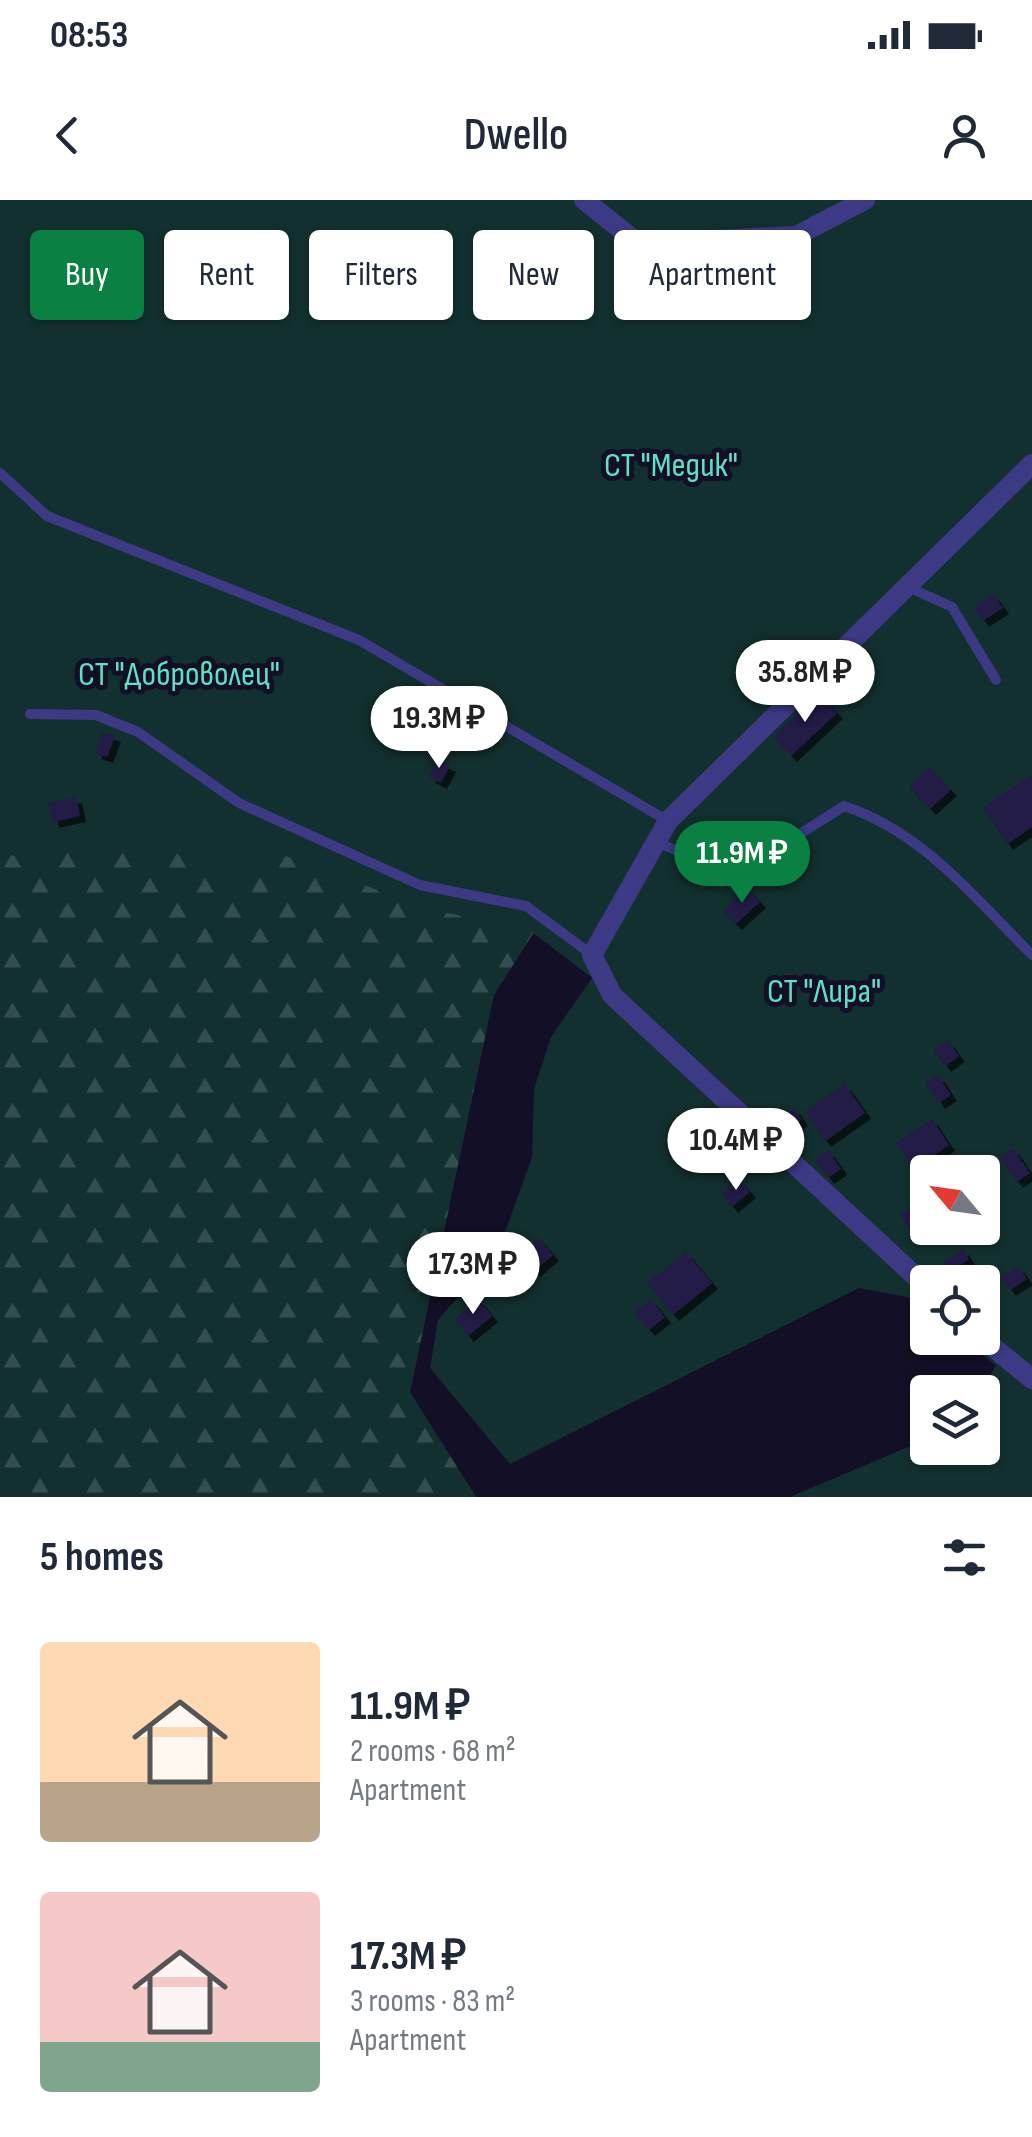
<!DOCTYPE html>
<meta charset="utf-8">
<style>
body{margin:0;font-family:"Sofia Sans Condensed",sans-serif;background:#f2f2f3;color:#1f2937;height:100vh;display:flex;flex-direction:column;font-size:38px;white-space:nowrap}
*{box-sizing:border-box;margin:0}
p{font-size:32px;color:#747a83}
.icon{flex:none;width:55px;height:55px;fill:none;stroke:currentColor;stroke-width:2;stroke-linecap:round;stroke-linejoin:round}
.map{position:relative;height:1297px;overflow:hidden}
.sheet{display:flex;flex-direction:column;background:#fff;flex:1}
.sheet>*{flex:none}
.hud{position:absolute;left:30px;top:30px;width:972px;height:90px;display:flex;gap:20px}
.needle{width:65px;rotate:299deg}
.tools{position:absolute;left:910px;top:955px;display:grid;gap:20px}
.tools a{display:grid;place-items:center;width:90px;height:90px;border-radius:10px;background:#fff;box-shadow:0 2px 8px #0004;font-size:50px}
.price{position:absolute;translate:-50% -85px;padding:0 22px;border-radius:35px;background:#fff;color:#222;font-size:32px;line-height:65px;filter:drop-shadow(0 2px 5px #0008)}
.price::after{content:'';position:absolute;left:50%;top:60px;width:30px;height:22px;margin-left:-15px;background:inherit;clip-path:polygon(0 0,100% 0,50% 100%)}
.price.active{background:#0b8043;color:#fff}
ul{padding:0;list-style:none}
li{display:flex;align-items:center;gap:30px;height:250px;padding:0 40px}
li span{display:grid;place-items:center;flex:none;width:280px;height:200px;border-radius:10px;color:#555}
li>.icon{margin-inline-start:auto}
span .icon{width:120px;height:120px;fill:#fffc;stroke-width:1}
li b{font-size:42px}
h2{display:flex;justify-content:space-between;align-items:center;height:120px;padding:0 40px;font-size:42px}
.pill{padding:0 35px;border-radius:10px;background:#fff;box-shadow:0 2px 8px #0004;font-size:35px;line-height:90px}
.pill.active{background:#0b8043;color:#fff}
.status{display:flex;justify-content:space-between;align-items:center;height:70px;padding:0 50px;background:#fff;direction:ltr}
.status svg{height:28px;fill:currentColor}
header{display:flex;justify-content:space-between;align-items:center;height:130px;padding:0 40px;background:#fff;font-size:45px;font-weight:600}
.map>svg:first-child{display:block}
.forest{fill:url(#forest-firs)}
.green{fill:#12302f;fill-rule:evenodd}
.building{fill:#241b47;filter:url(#shadow)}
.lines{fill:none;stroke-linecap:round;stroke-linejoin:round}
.lane{stroke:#3d3a85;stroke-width:10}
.street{stroke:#3d3a85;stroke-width:20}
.labels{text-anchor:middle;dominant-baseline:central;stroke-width:10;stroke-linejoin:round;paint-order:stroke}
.park-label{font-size:35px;fill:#5fe0c0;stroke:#130f26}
</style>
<div class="status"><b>08:53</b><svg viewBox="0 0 49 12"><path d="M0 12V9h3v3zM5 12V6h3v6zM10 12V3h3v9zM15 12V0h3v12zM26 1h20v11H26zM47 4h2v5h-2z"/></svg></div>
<header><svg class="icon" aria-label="back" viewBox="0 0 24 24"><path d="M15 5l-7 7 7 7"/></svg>Dwello<svg class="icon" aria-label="person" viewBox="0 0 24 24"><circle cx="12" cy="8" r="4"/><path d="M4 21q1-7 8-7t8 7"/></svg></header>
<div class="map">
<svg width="1032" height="1297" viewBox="0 0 1032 1297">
<defs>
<pattern id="forest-firs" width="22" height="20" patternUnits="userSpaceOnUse" patternTransform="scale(2.5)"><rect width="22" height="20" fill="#12302f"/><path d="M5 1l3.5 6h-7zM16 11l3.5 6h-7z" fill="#344d4e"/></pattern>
<filter id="shadow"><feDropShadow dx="6" dy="6" stdDeviation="0" flood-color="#0009"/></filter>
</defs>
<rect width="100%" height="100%" fill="#130f26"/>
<polygon class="forest" points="0,0 1032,0 680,502 494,795 410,1192 476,1297 0,1297"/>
<path class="green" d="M 0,0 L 1032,0 L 1032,1297 L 790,1297 L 927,1239 L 928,1248 L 982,1248 L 982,1192 L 979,1192 L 996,1166 L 961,1138 L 982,1138 L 982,1082 L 928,1082 L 927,1111 L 912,1098 L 859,1088 L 510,1264 L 430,1168 L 438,1120 L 499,1049 L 532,957 L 534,889 L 551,837 L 592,778 L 524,726 L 434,711 L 275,652 L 244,680 L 163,648 L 0,656 ZM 928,972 L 982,972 L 982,1028 L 928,1028 Z"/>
<g class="building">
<polygon points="993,394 1003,408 983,421 974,408"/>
<polygon points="819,493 837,513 791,556 773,537"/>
<polygon points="103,532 115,536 107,557 95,553"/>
<polygon points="437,560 450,566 441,583 429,577"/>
<polygon points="929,567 951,590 930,609 909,587"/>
<polygon points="1032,574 1032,627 1007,644 983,608"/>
<polygon points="76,597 80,616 53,622 49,603"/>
<polygon points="747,688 760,702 736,724 723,711"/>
<polygon points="948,841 959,856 945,866 934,850"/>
<polygon points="938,875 951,895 939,903 925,883"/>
<polygon points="845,884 865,913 825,941 805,912"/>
<polygon points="794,908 802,920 777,937 769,925"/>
<polygon points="932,919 949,945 914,969 896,943"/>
<polygon points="1013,948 1030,973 1017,982 1000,957"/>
<polygon points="828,950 841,969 828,978 815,959"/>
<polygon points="740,980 750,992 732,1007 722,994"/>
<polygon points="925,998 928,1028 932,1028 917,1039 900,1015"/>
<polygon points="539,1038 553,1055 534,1071 520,1054"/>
<polygon points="963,1049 969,1059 951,1071 944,1062"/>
<polygon points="686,1052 712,1083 673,1115 647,1083"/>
<polygon points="1018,1066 1027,1079 1010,1090 1001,1078"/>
<polygon points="478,1099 492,1116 468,1136 455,1119"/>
<polygon points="651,1099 665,1117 649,1130 634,1113"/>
</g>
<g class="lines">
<g class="lane">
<polyline points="0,273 47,316 359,440 668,621"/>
<polyline points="908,387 952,407 996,480"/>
<polyline points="30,514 96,515 138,532 239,603 420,685 526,706 591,754"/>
<path d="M 656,642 L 721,669 L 770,653 L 844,606 C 923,632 975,698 1032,755"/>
</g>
<g class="street">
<polyline points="584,0 639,44 796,36 865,0"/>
<polyline points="928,1088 612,795 592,755 668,621 1032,264"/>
<polyline points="982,1138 1032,1179"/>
</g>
</g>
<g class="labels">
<g class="park-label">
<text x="671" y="265">СТ "Медик"</text>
<text x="179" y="474">СТ "Доброволец"</text>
<text x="824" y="791">СТ "Лира"</text>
</g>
</g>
</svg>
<div class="tools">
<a><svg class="needle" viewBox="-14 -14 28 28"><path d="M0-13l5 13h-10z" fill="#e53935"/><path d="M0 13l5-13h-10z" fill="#747a83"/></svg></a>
<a><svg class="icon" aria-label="locate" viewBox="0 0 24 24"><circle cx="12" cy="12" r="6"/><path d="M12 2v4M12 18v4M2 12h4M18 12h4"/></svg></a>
<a><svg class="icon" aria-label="layers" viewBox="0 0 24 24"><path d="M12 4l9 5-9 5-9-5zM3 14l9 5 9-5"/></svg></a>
</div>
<b class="price" style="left:805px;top:525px">35.8M ₽</b>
<b class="price" style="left:439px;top:571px">19.3M ₽</b>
<b class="price active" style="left:742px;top:706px">11.9M ₽</b>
<b class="price" style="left:736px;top:993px">10.4M ₽</b>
<b class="price" style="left:473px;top:1117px">17.3M ₽</b>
<div class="hud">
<a class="pill active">Buy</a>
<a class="pill">Rent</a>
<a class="pill">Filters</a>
<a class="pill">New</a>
<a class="pill">Apartment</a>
</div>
</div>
<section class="sheet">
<h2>5 homes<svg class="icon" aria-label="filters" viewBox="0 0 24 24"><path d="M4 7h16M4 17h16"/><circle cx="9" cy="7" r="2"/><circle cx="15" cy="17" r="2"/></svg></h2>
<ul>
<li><span style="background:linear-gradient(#ffd9b3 70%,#b9a48a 0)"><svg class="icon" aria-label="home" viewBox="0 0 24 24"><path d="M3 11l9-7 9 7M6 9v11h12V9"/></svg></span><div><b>11.9M ₽</b><p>2 rooms · 68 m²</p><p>Apartment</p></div></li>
<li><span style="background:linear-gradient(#f6c9c9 75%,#7fa58c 0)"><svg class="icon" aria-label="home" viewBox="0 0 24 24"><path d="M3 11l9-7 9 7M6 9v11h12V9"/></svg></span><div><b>17.3M ₽</b><p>3 rooms · 83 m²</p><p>Apartment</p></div></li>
</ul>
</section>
